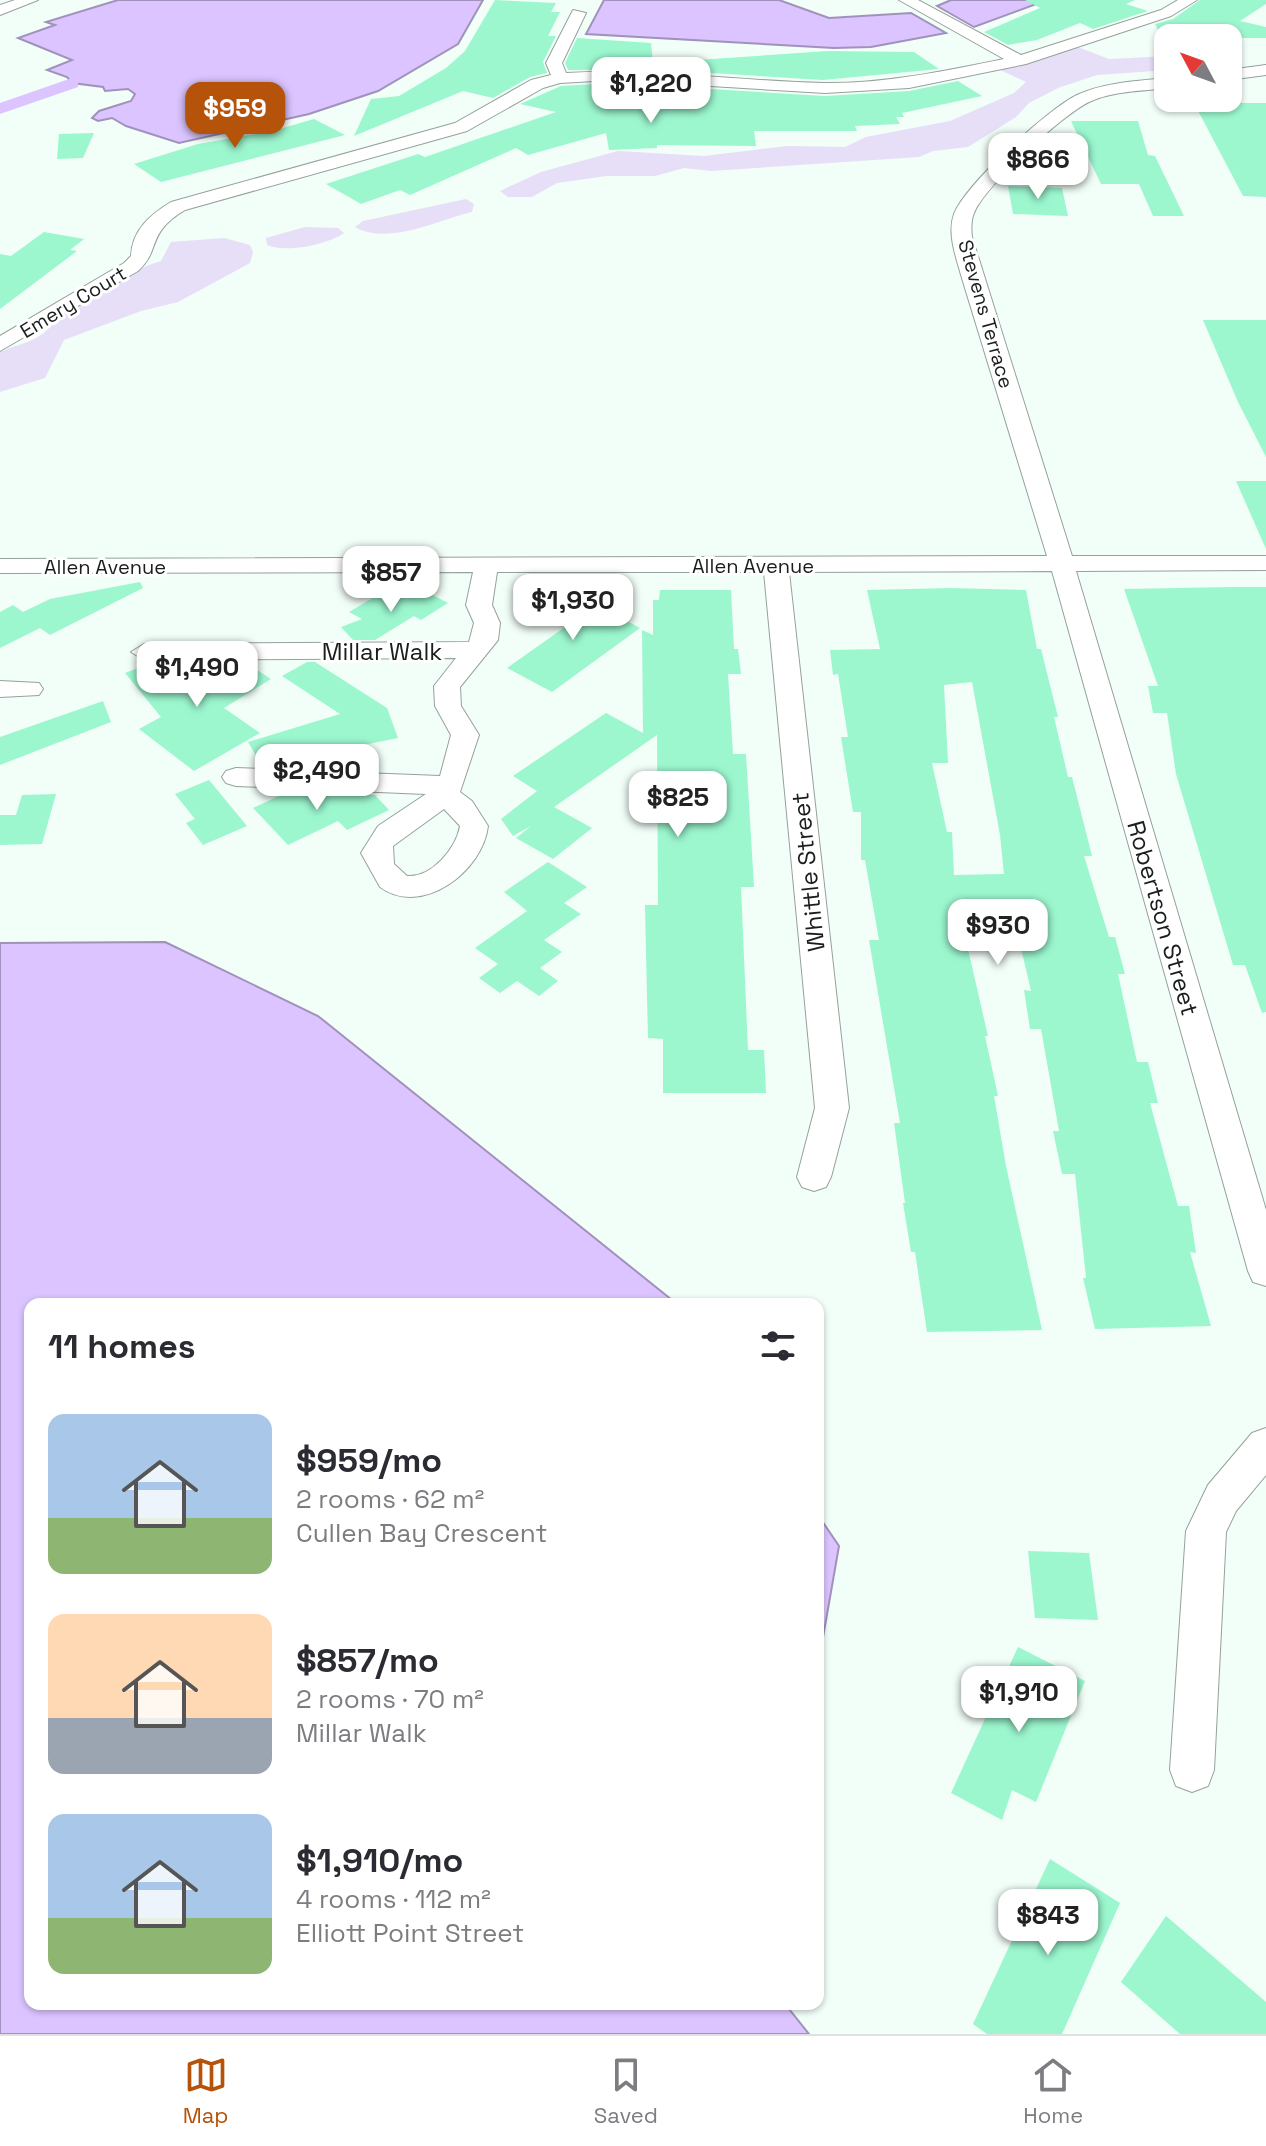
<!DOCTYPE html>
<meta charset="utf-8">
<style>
body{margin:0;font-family:"Space Grotesk",sans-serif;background:#f2f2f3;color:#2b2b33;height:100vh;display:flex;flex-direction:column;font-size:30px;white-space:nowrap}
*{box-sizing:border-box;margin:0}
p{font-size:26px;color:#7c7c81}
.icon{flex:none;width:44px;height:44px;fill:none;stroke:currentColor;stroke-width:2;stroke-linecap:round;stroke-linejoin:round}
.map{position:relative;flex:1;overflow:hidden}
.sheet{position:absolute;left:24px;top:1298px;width:800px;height:712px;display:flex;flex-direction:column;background:#fff;border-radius:16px;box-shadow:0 2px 6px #0004}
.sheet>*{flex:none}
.needle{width:52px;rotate:311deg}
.buttons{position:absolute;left:1154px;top:24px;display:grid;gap:16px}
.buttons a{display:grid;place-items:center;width:88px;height:88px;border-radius:16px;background:#fff;box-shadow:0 2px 6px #0004;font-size:40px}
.price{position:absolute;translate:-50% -68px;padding:0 18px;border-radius:16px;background:#fff;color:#222;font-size:26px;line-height:52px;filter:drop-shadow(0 2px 4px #0008)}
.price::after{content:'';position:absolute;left:50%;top:48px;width:24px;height:18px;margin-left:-12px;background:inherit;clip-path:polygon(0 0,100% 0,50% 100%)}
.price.current{background:#b45309;color:#fff}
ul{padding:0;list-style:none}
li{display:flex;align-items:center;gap:24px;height:200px;padding:0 24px}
li span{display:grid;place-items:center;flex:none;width:224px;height:160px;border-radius:16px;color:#555}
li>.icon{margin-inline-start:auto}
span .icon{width:96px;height:96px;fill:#fffc;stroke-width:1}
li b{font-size:34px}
h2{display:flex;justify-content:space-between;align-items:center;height:96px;padding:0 24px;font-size:34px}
.menu{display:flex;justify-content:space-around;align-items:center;height:112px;border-top:2px solid #e1e1e2;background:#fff;font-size:22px;color:#7c7c81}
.menu a{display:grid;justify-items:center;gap:4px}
.menu .current{color:#b45309}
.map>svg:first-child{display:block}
.green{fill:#e7def7}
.water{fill:#dbc4ff;stroke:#a192bb;stroke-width:2}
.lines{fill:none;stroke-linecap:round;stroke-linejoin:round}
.canal{fill:#dbc4ff;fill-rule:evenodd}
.building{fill:#9cf7cf;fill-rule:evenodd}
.minor-casing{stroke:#95a19b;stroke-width:2}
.minor{fill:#fff;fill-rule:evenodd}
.labels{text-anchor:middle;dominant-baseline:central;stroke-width:6;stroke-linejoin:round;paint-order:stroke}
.far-street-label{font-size:20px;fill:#191d1b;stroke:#fff}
.street-label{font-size:24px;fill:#191d1b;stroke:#fff}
</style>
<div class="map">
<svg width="1266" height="2034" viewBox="0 0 1266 2034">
<rect width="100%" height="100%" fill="#f2fef8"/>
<g class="green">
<polygon points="1075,46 1109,59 1168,56 1168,70 1097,75 1058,88 1029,103 1016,117 968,147 933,151 919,157 711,171 684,168 655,176 606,176 557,183 532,197 508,197 500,191 541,172 618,151 704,156 787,146 845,147 866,137 950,121 1014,93 1026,82 998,69"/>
<path d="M 466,199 L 474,204 L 472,212 C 437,220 389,246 355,227 L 363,221 Z"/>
<path d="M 305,227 L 338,228 L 344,233 C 327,245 286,253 267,245 L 266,238 Z"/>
<path d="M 224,238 L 250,245 L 253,252 L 250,263 L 178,302 L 141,311 L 64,340 L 45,378 L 0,392 L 0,352 C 23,342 46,341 56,316 C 92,300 124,272 161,261 L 171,242 Z"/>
</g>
<g class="water">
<polygon points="118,0 483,0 458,44 378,91 309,114 179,143 126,126 112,118 98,121 92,118 99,111 131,101 135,94 128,89 105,91 103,87 72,83 67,77 47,70 72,60 18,38 55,25 46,22"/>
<polygon points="604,0 779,0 829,18 911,13 946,33 871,47 834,48 586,34"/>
<polygon points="951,0 1047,0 974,27 937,6"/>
<polygon points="165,942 318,1016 677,1304 30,1304 30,2004 785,2004 809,2034 0,2034 0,943"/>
<polygon points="818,1515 839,1546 818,1666"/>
</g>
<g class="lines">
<polygon class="canal" points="72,78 78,79 78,87 0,114 0,103"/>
</g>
<g class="building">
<polygon points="495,0 556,3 551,12 560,12 548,36 556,36 543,62 547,73 530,77 493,98 463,91 354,136 371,99 399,96 446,68 465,51"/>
<polygon points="1025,0 1135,0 1126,4 1148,11 1093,29 1080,23 1037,40 1008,45 984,32 1040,8"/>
<polygon points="1200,0 1266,0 1266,4 1240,21 1266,27 1266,38 1162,38 1155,24 1173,19"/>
<polygon points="577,38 651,43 653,63 828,51 914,52 939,69 823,80 663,70 568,70 565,63"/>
<polygon points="958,81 982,96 902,113 904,117 896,117 900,124 855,126 857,131 754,131 756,146 657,145 657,148 609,150 606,133 528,155 516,148 410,195 400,190 361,204 326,184 418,154 425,157 556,112 520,104 561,86 612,83 825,96 909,91"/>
<polygon points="1194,103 1266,103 1266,197 1243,196"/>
<polygon points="314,119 345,135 161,182 134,164 198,144 273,131"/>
<polygon points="1071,121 1138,121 1148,155 1155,156 1184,216 1153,216 1139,184 1101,184"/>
<polygon points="94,133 83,158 57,159 59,134"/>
<polygon points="1008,186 1062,188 1068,216 1013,214"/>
<polygon points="44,232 84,239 70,250 77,251 0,309 0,254 11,256"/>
<polygon points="1203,320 1266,320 1266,457 1238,402"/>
<polygon points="1236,481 1266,481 1266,549"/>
<polygon points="140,582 143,588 50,635 40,628 0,648 0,612 13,605 23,612 50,599"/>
<polygon points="415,586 448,603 421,620 414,616 375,640 353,640 341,627 362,619 349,612 376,596 388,602"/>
<polygon points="1231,587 1266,587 1266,1012 1262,1013 1245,965 1233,965 1176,774 1167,713 1153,713 1148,686 1158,686 1124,589"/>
<polygon points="567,588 640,628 552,692 507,668 575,620 544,602"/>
<path d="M 950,588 L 1026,590 L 1037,649 L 1041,649 L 1058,717 L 1054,717 L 1068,777 L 1072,777 L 1092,856 L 1084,856 L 1109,937 L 1115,937 L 1125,974 L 1118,974 L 1137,1062 L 1148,1062 L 1158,1103 L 1150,1103 L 1178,1206 L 1189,1206 L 1196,1253 L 1190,1252 L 1211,1326 L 1095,1329 L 1083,1278 L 1086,1278 L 1075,1174 L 1062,1174 L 1053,1131 L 1059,1131 L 1041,1029 L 1030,1029 L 1024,990 L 1031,991 L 1014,918 L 1009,918 L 1006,909 L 959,910 L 988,1036 L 985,1036 L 998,1096 L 994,1096 L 1006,1166 L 1042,1330 L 927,1332 L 915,1252 L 911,1252 L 903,1203 L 905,1203 L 894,1123 L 900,1123 L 869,940 L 879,940 L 865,860 L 861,860 L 861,812 L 853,812 L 841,737 L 848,737 L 838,674 L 833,675 L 830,650 L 880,649 L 867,590 ZM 972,682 L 1000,835 L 1004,874 L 954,875 L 952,832 L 947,832 L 932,763 L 948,763 L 944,685 Z"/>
<polygon points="660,590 731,590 734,649 738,649 741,674 728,674 733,754 746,754 754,887 741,887 748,1050 764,1050 766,1093 663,1093 663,1039 648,1038 646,953 645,905 658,905 657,735 554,807 592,828 553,859 516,838 531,826 513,836 501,819 537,791 513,776 606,713 643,733 642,630 653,635 653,600 659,600"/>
<polygon points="232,662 245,662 271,679 224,708 260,733 194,771 139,729 161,717 125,673 151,663 167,663 174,671 194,664 205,678"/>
<polygon points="307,662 315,662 387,708 398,738 334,751 351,770 262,766 248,742 340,714 282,676"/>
<polygon points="103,701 111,722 0,765 0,737"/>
<polygon points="209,780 247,826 203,845 186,823 195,819 175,794"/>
<polygon points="276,791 375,795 389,810 347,830 338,821 288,845 253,808 279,796"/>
<polygon points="56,794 42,844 0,845 0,815 16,815 22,795"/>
<polygon points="548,862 587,887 564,903 581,914 544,940 562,952 540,968 558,981 539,996 517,981 500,993 479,978 498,964 475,948 527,911 504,892"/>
<polygon points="1028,1551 1089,1553 1098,1620 1035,1618"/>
<polygon points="1018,1647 1085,1681 1036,1802 1012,1790 1002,1820 951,1793"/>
<polygon points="1050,1859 1120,1903 1062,2034 987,2034 973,2024"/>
<polygon points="1166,1916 1266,2002 1266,2034 1180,2034 1121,1982"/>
</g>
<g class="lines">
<defs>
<g id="minor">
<polygon points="15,0 38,0 0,15 0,5"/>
<path d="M 899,0 L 918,0 L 1021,55 L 1161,10 L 1178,0 L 1197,0 L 1171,16 L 1026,64 L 909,88 L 825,93 L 612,80 L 560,83 L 543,88 L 467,131 L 185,210 C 145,234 162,249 138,271 L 0,351 L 0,336 L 124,263 L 131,256 C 132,230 151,214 171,202 L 455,123 L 531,80 L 551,75 L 546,63 L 573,10 L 586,13 L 562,63 L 566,73 C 652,68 737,81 823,83 C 884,84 944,71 1004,59 Z"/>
<polygon points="1266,65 1266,75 1228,80 1228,70"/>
<path d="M 1168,78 L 1168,88 C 1142,91 1113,91 1089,102 C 1062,115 985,186 974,213 C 971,220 971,229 972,237 L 1072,556 L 1266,556 L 1266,570 L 1076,571 L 1266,1210 L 1266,1286 L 1253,1282 L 1248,1271 L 1052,571 L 789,572 L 849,1108 L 831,1177 L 826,1187 L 814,1191 L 802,1187 L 797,1177 L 815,1108 L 764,572 L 497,572 L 492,605 L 500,623 L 498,640 L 460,687 L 461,706 L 479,735 L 460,792 L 472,801 L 488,826 C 483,871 422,918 380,887 L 361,853 L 378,826 L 426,794 L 236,786 L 226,783 L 222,777 L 226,771 L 236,768 L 440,776 L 451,735 L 435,706 L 434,686 L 456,658 L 144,660 L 131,652 L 144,644 L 469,642 L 474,623 L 466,605 L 473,572 L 0,573 L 0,559 L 1047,556 L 961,275 C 956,257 947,233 954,214 C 966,184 1048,109 1077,95 C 1105,82 1138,81 1168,78 ZM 444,809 L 460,826 C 456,849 431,878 407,876 L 394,864 L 393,846 Z"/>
<polygon points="0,681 39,683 43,689 39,695 0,697"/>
<polygon points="1266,1428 1266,1475 1236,1511 1226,1532 1214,1770 1208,1786 1192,1792 1176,1786 1170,1770 1186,1531 1208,1485 1252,1433"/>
</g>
</defs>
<use href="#minor" class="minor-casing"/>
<use href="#minor" class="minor"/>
</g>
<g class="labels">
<g class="far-street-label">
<text transform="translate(73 302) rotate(-31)">Emery Court</text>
<text transform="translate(986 314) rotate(74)">Stevens Terrace</text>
<text x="753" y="566">Allen Avenue</text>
<text x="105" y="567">Allen Avenue</text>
</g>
<g class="street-label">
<text x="382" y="651">Millar Walk</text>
<text transform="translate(808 872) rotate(-96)">Whittle Street</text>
<text transform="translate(1163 918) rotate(74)">Robertson Street</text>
</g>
</g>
</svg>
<div class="buttons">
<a><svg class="needle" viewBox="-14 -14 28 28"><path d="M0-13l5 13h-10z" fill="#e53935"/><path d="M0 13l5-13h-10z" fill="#7c7c81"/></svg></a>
</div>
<b class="price" style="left:651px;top:125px">$1,220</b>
<b class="price current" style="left:235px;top:150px">$959</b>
<b class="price" style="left:1038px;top:201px">$866</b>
<b class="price" style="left:391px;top:614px">$857</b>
<b class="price" style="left:573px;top:642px">$1,930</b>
<b class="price" style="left:197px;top:709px">$1,490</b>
<b class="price" style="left:317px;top:812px">$2,490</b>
<b class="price" style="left:678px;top:839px">$825</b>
<b class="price" style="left:998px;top:967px">$930</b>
<b class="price" style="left:1019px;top:1734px">$1,910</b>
<b class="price" style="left:1048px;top:1957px">$843</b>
<section class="sheet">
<h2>11 homes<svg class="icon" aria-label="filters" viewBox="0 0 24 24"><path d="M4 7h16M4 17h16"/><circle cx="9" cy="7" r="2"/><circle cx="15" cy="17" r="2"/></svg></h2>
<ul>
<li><span style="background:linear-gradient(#a9c7e8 65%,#8fb573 0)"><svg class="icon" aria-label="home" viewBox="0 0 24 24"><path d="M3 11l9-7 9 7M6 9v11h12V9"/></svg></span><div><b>$959/mo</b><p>2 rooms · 62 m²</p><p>Cullen Bay Crescent</p></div></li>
<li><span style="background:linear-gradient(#ffd9b3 65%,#9aa5b1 0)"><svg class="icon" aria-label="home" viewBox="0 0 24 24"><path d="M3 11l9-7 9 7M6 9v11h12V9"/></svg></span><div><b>$857/mo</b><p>2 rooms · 70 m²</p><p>Millar Walk</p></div></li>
<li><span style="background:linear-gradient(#a9c7e8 65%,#8fb573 0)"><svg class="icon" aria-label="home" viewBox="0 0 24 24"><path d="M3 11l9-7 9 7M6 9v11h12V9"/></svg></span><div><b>$1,910/mo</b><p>4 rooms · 112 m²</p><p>Elliott Point Street</p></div></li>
</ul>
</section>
</div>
<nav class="menu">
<a class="current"><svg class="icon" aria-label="map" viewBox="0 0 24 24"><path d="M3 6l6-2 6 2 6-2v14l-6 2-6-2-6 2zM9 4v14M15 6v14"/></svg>Map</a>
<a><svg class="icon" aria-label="saved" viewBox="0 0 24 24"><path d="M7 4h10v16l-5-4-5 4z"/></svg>Saved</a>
<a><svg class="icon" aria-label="home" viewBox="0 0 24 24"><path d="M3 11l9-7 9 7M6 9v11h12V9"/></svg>Home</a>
</nav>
